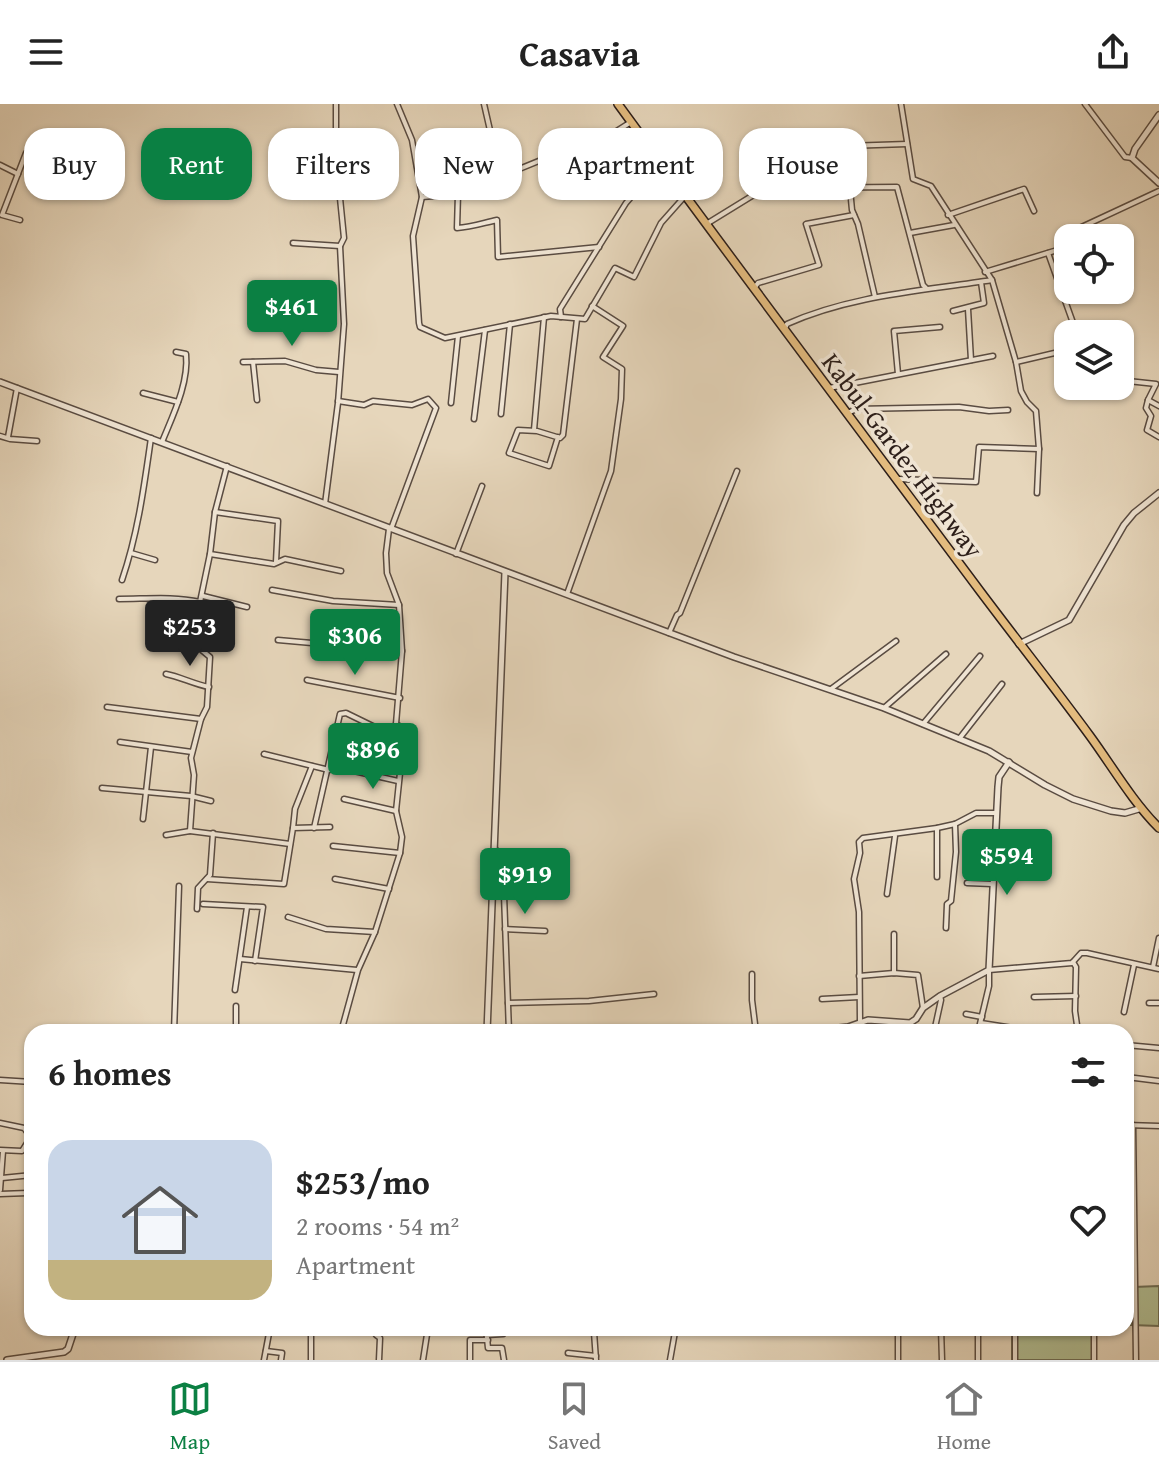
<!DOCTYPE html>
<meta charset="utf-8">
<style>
body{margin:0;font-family:"Gentium Book Plus",serif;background:#f2f2f2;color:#222;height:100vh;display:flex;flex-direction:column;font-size:30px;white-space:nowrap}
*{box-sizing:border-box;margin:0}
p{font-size:26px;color:#767676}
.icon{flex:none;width:44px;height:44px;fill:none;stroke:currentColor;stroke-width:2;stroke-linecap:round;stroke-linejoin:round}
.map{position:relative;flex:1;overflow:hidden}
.side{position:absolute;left:24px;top:920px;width:1110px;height:312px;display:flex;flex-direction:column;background:#fff;border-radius:24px;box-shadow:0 2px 6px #0004}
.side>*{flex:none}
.guide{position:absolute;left:24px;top:24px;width:1112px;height:72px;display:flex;gap:16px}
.controls{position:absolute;left:1054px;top:120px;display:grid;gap:16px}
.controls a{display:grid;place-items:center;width:80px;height:80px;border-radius:16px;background:#fff;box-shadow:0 2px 6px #0004;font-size:40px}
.price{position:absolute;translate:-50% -68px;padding:0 18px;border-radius:8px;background:#0b8043;color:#fff;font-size:26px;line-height:52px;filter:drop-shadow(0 2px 4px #0008)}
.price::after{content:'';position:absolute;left:50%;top:48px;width:24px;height:18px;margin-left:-12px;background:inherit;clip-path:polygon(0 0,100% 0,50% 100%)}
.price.selected{background:#222;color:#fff}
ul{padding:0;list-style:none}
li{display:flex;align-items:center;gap:24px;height:200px;padding:0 24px}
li+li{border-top:2px solid #e0e0e0}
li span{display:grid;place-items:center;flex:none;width:224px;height:160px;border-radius:24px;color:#555}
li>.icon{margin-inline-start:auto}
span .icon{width:96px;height:96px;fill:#fffc;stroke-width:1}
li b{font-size:34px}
h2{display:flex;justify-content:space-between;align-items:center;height:96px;padding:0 24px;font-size:34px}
.tag{padding:0 28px;border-radius:24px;background:#fff;box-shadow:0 2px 6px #0004;font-size:28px;line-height:72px}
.tag.selected{background:#0b8043;color:#fff}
header{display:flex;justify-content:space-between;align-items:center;height:104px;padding:0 24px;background:#fff;font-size:36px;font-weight:700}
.dock{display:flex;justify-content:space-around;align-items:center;height:112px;border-top:2px solid #e0e0e0;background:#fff;font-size:22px;color:#767676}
.dock a{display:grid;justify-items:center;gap:4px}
.dock .selected{color:#0b8043}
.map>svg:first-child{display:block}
.green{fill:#b1be93;stroke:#6e6e56;stroke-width:2}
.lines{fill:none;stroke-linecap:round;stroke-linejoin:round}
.minor-casing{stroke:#5a4c42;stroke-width:7}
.tertiary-casing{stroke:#5a4c42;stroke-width:8}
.trunk-casing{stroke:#2c1e19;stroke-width:10}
.minor{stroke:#efe4d3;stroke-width:4}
.tertiary{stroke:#efe4d3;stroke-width:5}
.trunk{stroke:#e3bb7e;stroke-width:7}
.labels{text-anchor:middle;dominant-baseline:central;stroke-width:7;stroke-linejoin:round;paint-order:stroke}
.street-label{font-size:26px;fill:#2c1e19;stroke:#efe4d3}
</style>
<header><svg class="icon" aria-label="menu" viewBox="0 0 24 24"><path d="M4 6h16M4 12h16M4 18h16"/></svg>Casavia<svg class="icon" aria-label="share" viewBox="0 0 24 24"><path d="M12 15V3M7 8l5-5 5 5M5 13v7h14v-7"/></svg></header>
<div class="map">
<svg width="1159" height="1256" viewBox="0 0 1159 1256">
<rect width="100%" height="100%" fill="#e6d6bb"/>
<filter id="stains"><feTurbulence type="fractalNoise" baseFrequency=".0025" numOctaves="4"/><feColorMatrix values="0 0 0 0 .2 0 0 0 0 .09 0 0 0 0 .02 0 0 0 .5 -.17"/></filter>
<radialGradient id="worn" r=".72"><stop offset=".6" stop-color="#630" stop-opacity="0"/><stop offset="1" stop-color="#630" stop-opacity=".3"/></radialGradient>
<g class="green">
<polygon points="1159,1182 1159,1222 1131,1221 1131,1215 1126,1214 1126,1190 1134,1190 1134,1183"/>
<rect x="1012" y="1224" width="82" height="32"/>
</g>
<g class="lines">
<defs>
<g id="minor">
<polyline points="397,0 412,36 422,93 413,132 419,219 420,223 445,234 551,212 585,215 615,164 634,173 661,119 685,92"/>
<polyline points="484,0 492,35"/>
<polyline points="901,0 913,75 931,82 992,176 1016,258 1021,287 1027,298 1036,307 1039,345 1037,389"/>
<polyline points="1085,0 1125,53 1132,54"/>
<polyline points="816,43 907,40"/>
<polyline points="0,61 18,70"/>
<polyline points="417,62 503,53 510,69"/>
<polyline points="303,82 341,85"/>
<polyline points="850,85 852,106 858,120 875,193"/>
<path d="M 458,90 L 457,124 C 472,123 483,119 497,116 L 498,153 L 599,143"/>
<polyline points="422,93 458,90 595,34 612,30 631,18"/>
<polyline points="948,111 1024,85 1034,107"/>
<polyline points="20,116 2,111 26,49"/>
<polyline points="708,119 760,87 779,84 897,83 923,181 926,184"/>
<polyline points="910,129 954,121"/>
<polyline points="1069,134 1073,127 1159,87"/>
<polyline points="293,139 340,142"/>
<polyline points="1048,149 1077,230"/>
<polyline points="985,168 1064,144 1068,137"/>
<polyline points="755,183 758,179 819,161 806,120 854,111"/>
<polyline points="968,205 971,256"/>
<polyline points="953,207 984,199 981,178"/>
<polyline points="561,213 560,205 626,99 639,84 669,69"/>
<path d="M 784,226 L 787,220 C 852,191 923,187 992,176"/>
<polyline points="243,258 285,257 316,266 339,268"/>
<polyline points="253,258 257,296"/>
<polyline points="1016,258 1063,247"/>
<polyline points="898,270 894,227 940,223"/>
<polyline points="1128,277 1156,280 1148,296 1159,302"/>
<polyline points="829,284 993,252"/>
<polyline points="143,289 178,298"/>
<polyline points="1148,296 1146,304 1151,312 1147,326 1159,333"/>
<polyline points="338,297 364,301 373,297 412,301 428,295 436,304 391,425"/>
<polyline points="451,299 458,232"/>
<polyline points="848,309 856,305 959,303 989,307 1008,306"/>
<polyline points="501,310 510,220"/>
<polyline points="474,315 485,226"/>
<polyline points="534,326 544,213"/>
<polyline points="0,332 10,335 37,337"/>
<polyline points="8,333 17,284"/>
<polyline points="558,333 549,362 509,349 518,326 537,327 560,334 563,331 577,215"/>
<path d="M 162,338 C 173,311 189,279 186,250 L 176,248"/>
<polyline points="227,362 215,408 210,450 200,498 198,543 210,553 207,603 201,615 191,654 194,671 190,727 290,740"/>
<polyline points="898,375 976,378 979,343 1039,345"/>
<polyline points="325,400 338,299 344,220 340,142 344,134 336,54 336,0"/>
<polyline points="215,408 278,417 276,458"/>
<polyline points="131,449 155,456"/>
<polyline points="210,450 274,460 285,455 341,467"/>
<polyline points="456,450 482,382"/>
<path d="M 122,476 C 138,429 144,383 151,334"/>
<polyline points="272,486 333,497 399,501"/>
<polyline points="567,490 611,367 621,295 622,265 603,253 623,222 592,202"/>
<polyline points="203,492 247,503"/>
<path d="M 119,495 C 147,495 173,492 200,498"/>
<polyline points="669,529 677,511 680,509 737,367"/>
<polyline points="278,536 402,547"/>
<path d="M 166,570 C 181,573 193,580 209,583"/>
<polyline points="307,576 400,594"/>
<polyline points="831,585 896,537"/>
<polyline points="107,603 201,615"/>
<polyline points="884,604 946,550"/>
<polyline points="923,620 980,552"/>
<polyline points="959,635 1002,580"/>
<polyline points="120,638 192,648"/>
<polyline points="264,650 329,666"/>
<polyline points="349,650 400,660"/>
<polyline points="354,667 398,677"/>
<polyline points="102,684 191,692 211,697"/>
<polyline points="344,695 396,707"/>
<polyline points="143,715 151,643"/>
<polyline points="293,724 295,705 312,662"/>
<polyline points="314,724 340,610 346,609 387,629 395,626 396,620"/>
<polyline points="166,731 190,727"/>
<polyline points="333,742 400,749"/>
<polyline points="496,746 503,763 509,928"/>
<polyline points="937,773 937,724"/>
<polyline points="207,775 284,780 293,724 330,723"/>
<polyline points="335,775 389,785"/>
<polyline points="967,779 993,780"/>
<polyline points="887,790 895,732"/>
<polyline points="203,800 263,803 255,857"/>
<polyline points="197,805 198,784 210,771 213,729"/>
<polyline points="288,813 326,825 375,828"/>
<polyline points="946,824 947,800 951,797 956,748 955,720"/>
<polyline points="505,825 545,827"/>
<polyline points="894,830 894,869"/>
<polyline points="240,855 357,866"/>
<polyline points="1073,858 1076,863 1075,907 1078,928"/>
<polyline points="1153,863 1159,834"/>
<polyline points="752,870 752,896 756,928"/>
<polyline points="859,872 894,869 918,871 923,904"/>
<polyline points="235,886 247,803"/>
<polyline points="1034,893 1076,892"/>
<polyline points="822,895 859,893"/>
<polyline points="508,899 589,897 654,890"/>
<polyline points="1149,899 1159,899"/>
<polyline points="236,902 236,928"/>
<polyline points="1124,908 1134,861"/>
<polyline points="966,910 982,913"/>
<polyline points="860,917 859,808 854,775 860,749 859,738 863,734 937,724 955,720 976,709 996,709"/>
<polyline points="981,919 1020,925"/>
<polyline points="174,928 179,782"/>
<polyline points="341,928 358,866 375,828 400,749 402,733 396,707 404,631 404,625 396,620 402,547 399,501 387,469 386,449 389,425"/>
<polyline points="934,928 941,896 940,892"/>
<polyline points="978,928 989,882 989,866 1072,859 1081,849 1087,849 1159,865"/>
<polyline points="1126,941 1159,944"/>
<polyline points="1127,973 1159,977"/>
<polyline points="0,976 32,978"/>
<polyline points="0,1019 24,1024 30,1032"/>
<polyline points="1126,1021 1159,1022"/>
<polyline points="1133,1021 1136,1256"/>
<polyline points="0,1046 22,1047 32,1031"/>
<polyline points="2,1074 32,1071"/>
<polyline points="0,1086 3,1047"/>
<polyline points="0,1090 28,1089"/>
<polyline points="376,1224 376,1231 380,1234 379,1256"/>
<polyline points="486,1224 488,1244 502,1244 504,1256"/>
<polyline points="592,1224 594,1228 596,1256"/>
<polyline points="898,1224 898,1256"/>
<polyline points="941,1224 942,1256"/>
<polyline points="1094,1224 1094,1256"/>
<polyline points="594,1228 603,1225 675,1228 745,1227"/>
<polyline points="487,1231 503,1230"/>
<polyline points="266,1247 282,1249 281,1256"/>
<polyline points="568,1249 596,1252"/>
<polyline points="264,1256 270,1224"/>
<polyline points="311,1256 311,1224"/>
<polyline points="423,1256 428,1224"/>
<polyline points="470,1256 470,1236 488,1236"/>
<polyline points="670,1256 675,1228"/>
<polyline points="978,1256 978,1224"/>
<polyline points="1015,1256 1015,1224"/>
</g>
<g id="tertiary">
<polyline points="1159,11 1135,45 1132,54 1159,79"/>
<polyline points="0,278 734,553 884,604 989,647 1045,681 1073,695 1111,707 1125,709 1142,704"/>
<polyline points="1019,540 1069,516 1124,421 1134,409 1159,389"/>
<polyline points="487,928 505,468"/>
<polyline points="802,928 848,923 868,916 910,919 916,915 923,904 940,892 989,866 998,683 999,673 1009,658"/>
<polyline points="7,1256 64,1248 68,1245 75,1224"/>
</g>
<path id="trunk" d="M 618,0 C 737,163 859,325 980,487 C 1016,535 1054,583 1090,632 C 1112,662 1132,697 1159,724"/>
</defs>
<use href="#minor" class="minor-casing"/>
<use href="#tertiary" class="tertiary-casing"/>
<use href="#trunk" class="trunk-casing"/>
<use href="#minor" class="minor"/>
<use href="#tertiary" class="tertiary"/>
<use href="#trunk" class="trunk"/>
</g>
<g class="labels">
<g class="street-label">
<text transform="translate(903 351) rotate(53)">Kabul-Gardez Highway</text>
</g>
</g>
<rect width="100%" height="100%" filter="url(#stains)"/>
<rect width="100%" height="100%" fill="url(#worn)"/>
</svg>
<div class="controls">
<a><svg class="icon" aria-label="locate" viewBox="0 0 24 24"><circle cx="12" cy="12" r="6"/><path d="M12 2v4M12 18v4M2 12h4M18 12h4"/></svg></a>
<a><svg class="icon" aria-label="layers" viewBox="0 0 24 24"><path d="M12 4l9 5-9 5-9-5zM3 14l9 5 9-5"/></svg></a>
</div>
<b class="price" style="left:292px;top:244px">$461</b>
<b class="price selected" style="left:190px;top:564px">$253</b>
<b class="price" style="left:355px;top:573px">$306</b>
<b class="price" style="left:373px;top:687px">$896</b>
<b class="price" style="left:1007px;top:793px">$594</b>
<b class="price" style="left:525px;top:812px">$919</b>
<div class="guide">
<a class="tag">Buy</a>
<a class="tag selected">Rent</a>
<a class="tag">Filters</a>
<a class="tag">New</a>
<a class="tag">Apartment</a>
<a class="tag">House</a>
</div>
<section class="side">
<h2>6 homes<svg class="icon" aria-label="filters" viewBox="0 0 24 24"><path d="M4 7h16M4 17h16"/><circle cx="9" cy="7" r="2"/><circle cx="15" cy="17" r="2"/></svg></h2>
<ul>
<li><span style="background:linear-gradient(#c9d6e8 75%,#c2b280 0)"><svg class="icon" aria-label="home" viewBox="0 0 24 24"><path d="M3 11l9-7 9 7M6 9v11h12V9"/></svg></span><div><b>$253/mo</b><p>2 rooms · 54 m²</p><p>Apartment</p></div><svg class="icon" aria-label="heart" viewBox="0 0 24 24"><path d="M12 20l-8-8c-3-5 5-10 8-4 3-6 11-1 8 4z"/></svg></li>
</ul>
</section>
</div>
<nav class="dock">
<a class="selected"><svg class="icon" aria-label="map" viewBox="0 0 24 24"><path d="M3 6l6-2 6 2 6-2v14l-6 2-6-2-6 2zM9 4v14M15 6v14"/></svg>Map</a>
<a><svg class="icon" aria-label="saved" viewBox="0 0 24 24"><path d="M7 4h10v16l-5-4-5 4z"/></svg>Saved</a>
<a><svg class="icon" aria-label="home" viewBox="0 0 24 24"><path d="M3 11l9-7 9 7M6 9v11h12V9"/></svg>Home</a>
</nav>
